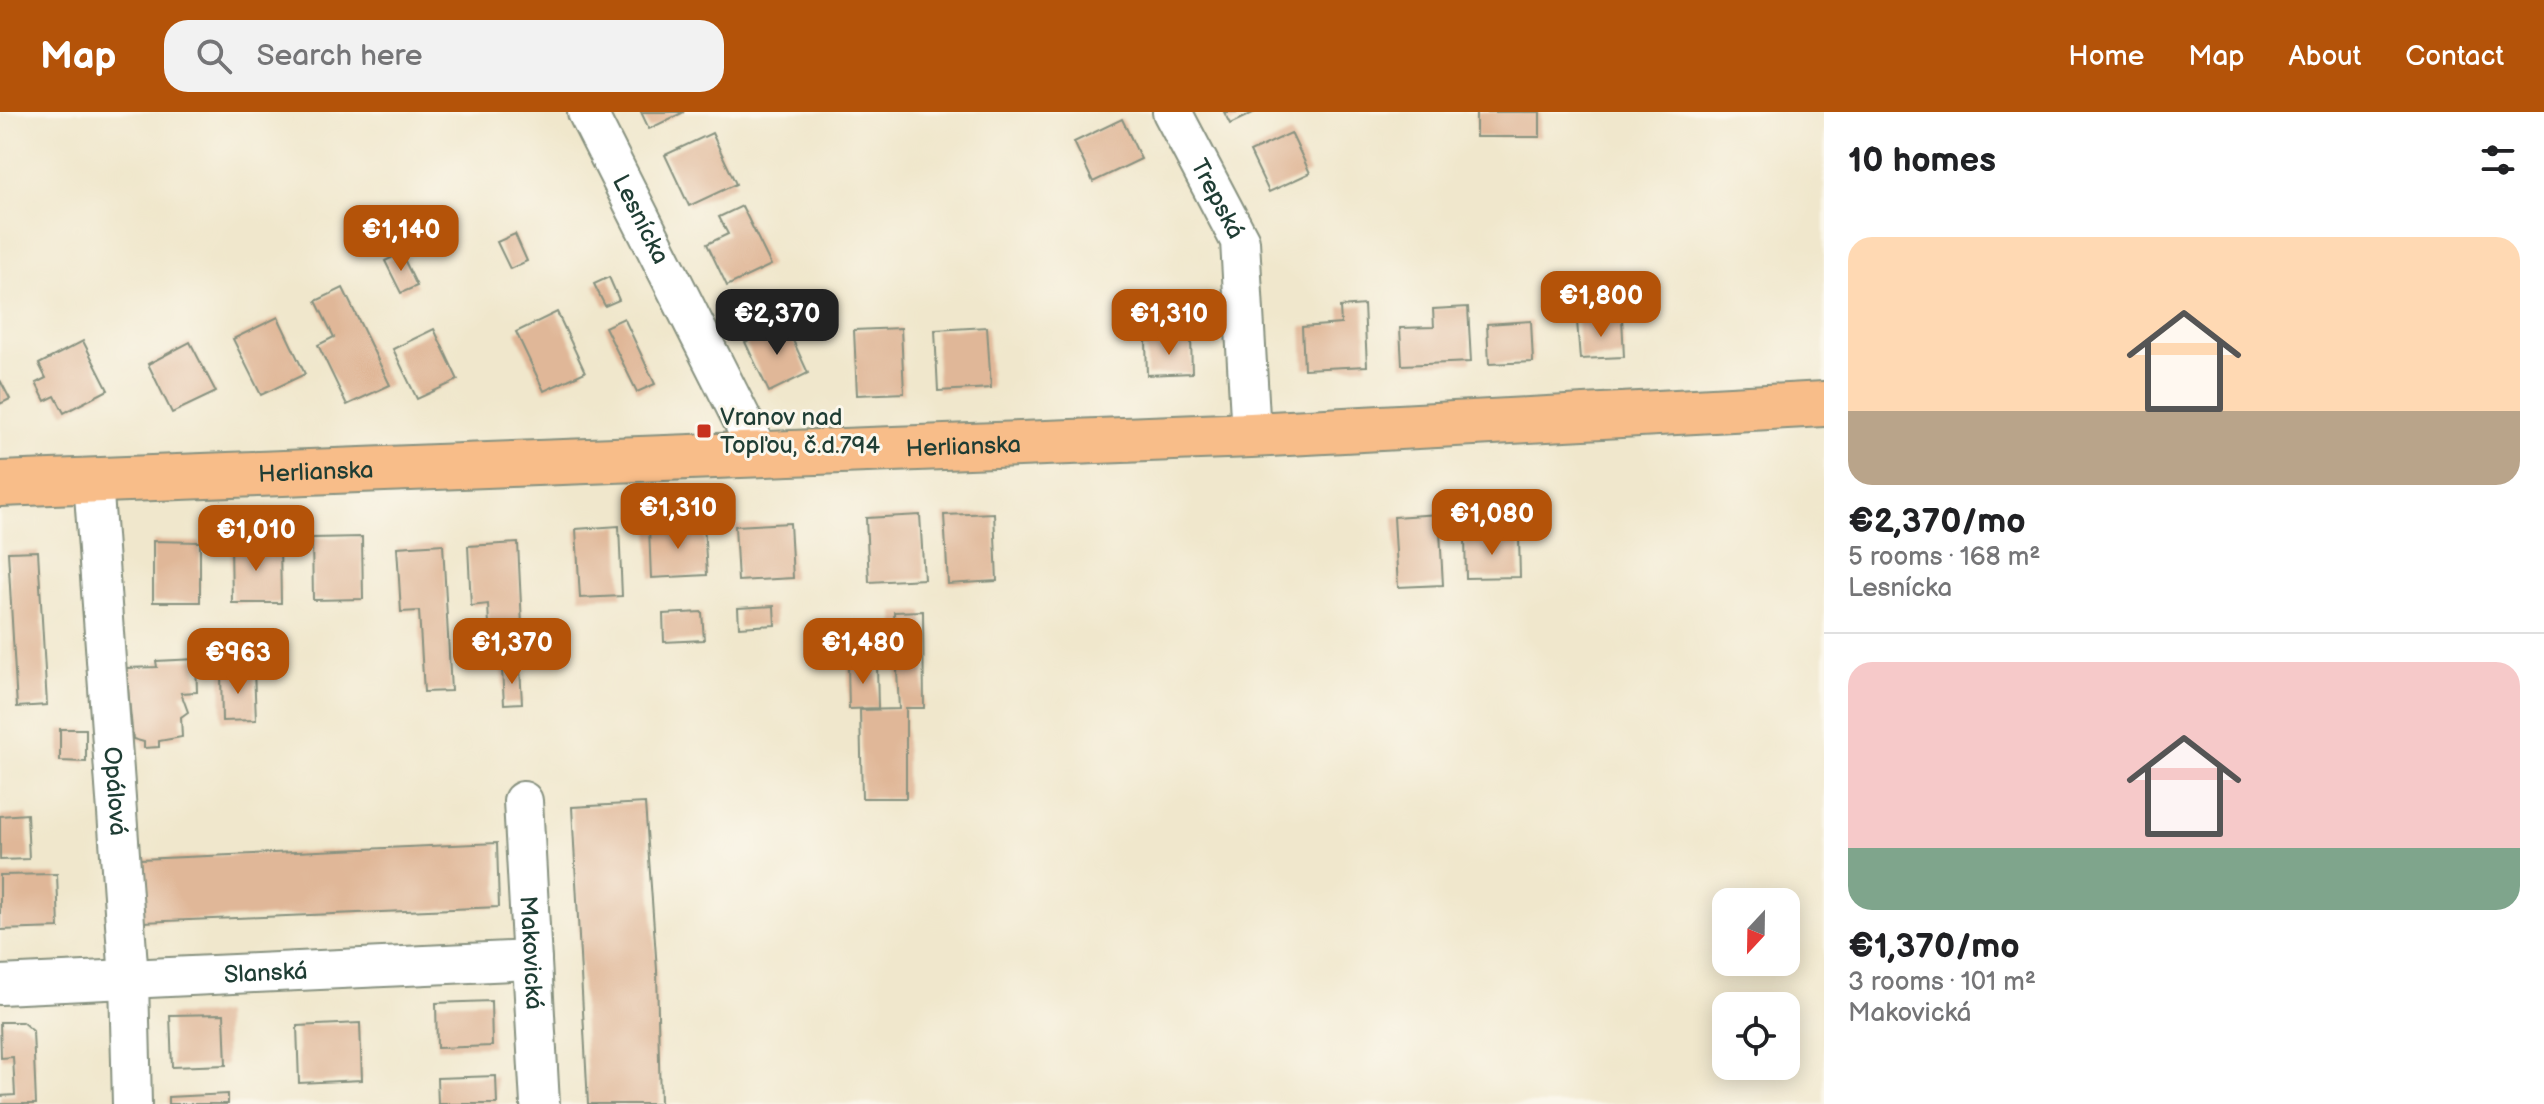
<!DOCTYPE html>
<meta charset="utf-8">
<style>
body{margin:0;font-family:"Balsamiq Sans",sans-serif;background:#f2f2f2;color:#202124;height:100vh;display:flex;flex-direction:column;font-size:30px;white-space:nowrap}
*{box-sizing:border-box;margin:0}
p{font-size:26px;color:#757577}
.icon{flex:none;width:44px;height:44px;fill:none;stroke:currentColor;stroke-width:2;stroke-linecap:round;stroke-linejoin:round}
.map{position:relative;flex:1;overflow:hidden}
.sheet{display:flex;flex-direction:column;background:#fff;width:720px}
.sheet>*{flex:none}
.needle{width:52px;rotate:202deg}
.buttons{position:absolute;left:1712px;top:776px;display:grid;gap:16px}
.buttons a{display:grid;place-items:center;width:88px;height:88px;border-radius:16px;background:#fff;box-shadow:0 4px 20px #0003;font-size:40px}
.price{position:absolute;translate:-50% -68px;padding:0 18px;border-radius:16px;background:#b45309;color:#fff;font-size:26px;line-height:52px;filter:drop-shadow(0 2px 4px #0008)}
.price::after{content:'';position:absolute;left:50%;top:48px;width:24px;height:18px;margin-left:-12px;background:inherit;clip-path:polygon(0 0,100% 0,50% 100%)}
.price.active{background:#222;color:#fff}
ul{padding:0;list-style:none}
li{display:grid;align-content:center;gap:16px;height:424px;padding:0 24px}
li+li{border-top:2px solid #e0e0e0}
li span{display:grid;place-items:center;height:248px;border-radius:24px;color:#555}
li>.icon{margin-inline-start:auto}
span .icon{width:144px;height:144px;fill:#fffc;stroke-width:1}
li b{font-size:34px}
h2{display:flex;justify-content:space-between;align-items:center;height:96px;padding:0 24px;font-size:34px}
header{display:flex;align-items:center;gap:48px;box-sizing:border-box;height:112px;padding:0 40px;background:#b45309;color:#fff}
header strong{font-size:38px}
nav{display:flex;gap:44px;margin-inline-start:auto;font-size:28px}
.search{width:560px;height:72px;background:#f2f2f2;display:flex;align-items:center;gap:20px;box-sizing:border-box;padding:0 28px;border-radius:24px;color:#757577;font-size:30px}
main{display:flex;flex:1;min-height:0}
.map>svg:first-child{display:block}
.building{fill:#e0b798}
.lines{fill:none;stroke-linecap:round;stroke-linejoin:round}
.minor-casing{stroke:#889280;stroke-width:42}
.major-casing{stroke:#889280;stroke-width:48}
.minor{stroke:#fff;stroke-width:38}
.major{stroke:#f8bd89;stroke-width:44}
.poi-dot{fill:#c8321e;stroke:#fbf7ec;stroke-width:3}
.labels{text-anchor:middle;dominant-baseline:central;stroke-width:6;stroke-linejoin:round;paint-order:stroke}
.street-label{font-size:24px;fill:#1f3d34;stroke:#fbf7ec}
.poi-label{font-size:24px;fill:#1f3d34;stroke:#fbf7ec;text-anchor:start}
</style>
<header>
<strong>Map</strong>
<div class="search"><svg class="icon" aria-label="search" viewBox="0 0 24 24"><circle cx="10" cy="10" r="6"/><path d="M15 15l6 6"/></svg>Search here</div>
<nav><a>Home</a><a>Map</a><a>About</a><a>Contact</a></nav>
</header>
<main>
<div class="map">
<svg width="1824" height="992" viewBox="0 0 1824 992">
<rect width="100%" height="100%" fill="#fbf7ec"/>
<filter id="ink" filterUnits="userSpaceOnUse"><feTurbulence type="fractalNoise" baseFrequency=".0125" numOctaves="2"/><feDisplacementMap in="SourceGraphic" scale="16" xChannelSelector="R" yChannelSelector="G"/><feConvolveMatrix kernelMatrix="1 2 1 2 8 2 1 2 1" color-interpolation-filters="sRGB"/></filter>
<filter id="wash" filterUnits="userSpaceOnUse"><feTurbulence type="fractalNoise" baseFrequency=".006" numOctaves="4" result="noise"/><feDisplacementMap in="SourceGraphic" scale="32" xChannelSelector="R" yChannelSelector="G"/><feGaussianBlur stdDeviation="1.8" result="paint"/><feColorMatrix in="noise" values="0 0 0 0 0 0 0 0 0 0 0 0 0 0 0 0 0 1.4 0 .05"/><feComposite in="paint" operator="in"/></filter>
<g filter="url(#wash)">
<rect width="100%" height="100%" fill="#f0e7cc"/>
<g id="blocks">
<g class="building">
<polygon points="641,0 684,0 649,17"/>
<polygon points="1224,0 1255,0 1230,12"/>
<rect x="1476" y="0" width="64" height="25"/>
<polygon points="1122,7 1141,47 1093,70 1074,30"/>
<polygon points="712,21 736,72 689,94 665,43"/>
<polygon points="1291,21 1310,61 1269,80 1250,40"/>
<polygon points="742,94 771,153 727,174 707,132 728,122 719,105"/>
<polygon points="515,122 527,149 510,157 497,130"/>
<polygon points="401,141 417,174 401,181 385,149"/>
<polygon points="609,165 619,188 605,194 594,172"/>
<polygon points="343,176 390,273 347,293 318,233 334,225 316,189"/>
<polygon points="1364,193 1367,254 1304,257 1302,215 1341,212 1340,195"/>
<polygon points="1468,195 1471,250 1402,253 1400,216 1434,215 1433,197"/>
<polygon points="557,200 585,260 544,279 516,220"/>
<polygon points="278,205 305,262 261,283 233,227"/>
<polygon points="624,206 655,272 637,280 605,215"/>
<polygon points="1622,206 1624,245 1580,247 1577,209"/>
<polygon points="1531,209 1533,250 1489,252 1487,212"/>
<polygon points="785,211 808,261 769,280 745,230"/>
<polygon points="987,215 991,276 938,279 935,218"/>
<polygon points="901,216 904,281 857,283 854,218"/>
<polygon points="434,217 458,268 417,287 393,237"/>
<polygon points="1191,226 1192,261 1147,263 1146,229"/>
<polygon points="83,229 108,278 64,301 55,284 45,289 36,271 46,266 39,252"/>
<polygon points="190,230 216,280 172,301 148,252"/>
<polygon points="0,268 10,287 0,292"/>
<polygon points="994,401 997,469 948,472 944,403"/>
<polygon points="1439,402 1443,473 1398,475 1394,405"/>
<polygon points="920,403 924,467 869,470 866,406"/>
<polygon points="790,411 793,466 738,469 735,414"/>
<polygon points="704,412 707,463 651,466 649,415"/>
<polygon points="619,414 622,484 580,486 576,417"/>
<polygon points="362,425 363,487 313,488 312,426"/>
<polygon points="1465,425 1519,425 1520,465 1466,466"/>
<polygon points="153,429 200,430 200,490 153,490"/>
<polygon points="231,431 280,431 281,491 232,491"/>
<polygon points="518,431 523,534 490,535 488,492 471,494 468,434"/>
<polygon points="443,432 451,579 424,580 419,499 401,500 397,435"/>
<polygon points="38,439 47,593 17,595 8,440"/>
<polygon points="774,494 775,513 739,515 738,496"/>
<polygon points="923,499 924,596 906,596 906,686 862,686 860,598 899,597 894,500"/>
<polygon points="702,500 704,528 664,530 663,502"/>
<polygon points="196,547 197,580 181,581 188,600 181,605 182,625 159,629 159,635 144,636 144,630 133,627 126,556 157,555 156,549"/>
<polygon points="848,552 877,552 878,596 849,597"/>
<polygon points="520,556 522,591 504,592 502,557"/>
<polygon points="254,558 256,608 222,609 221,559"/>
<polygon points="60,617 86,617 86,650 60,649"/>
<polygon points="645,691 657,858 660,992 588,992 572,695"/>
<polygon points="27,702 29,747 0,748 0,704"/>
<polygon points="497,731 499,795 143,810 140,747"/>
<polygon points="57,762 59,816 0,818 0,763"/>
<polygon points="491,889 492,934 437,936 436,891"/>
<polygon points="224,902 226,953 172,955 170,903"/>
<polygon points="0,910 22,910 33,919 36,992 0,992 0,984 15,983 13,945 1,946"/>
<polygon points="360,911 362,968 299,971 297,914"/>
<polygon points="496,964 497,992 438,992 437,966"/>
<polygon points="228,982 228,992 168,992 168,985"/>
</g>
</g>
</g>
<g filter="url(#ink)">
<use href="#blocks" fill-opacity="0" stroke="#889280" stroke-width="2"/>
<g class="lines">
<defs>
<g id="minor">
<path id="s1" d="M 587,0 L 759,341"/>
<path id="s2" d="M 1172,0 L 1240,129 L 1251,323"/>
<path id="s3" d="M 93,368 L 129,867 L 132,992"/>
<path id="s4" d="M 523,689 L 540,992"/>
<path id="s5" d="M 0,873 L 532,848"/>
</g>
<g id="major">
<path id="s6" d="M 0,372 L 1251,323 L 1824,292"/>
</g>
</defs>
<use href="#minor" class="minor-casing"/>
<use href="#major" class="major-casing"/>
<use href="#minor" class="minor"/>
<use href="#major" class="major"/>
</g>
</g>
<rect class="poi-dot" x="696" y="311" width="16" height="16" rx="4"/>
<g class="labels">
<g class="street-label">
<text stroke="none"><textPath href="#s2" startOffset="98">Trepská</textPath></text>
<text stroke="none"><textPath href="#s1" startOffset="120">Lesnícka</textPath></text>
<text stroke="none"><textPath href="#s6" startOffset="964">Herlianska</textPath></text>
<text stroke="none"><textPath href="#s6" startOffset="316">Herlianska</textPath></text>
<text stroke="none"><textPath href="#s3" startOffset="312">Opálová</textPath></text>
<text stroke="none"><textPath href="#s4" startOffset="152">Makovická</textPath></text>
<text stroke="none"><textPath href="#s5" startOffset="266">Slanská</textPath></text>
</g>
<g class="poi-label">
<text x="720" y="305">Vranov nad<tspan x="720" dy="28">Topľou, č.d.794</tspan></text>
</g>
</g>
</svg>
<div class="buttons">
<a><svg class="needle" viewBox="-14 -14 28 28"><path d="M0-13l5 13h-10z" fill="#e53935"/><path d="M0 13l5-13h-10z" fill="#757577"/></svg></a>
<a><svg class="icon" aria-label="locate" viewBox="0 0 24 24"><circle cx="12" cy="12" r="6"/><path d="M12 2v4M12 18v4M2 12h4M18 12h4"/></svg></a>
</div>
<b class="price" style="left:401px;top:161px">€1,140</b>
<b class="price" style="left:1601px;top:227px">€1,800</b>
<b class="price active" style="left:777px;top:245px">€2,370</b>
<b class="price" style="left:1169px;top:245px">€1,310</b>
<b class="price" style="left:678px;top:439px">€1,310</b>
<b class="price" style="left:1492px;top:445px">€1,080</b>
<b class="price" style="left:256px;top:461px">€1,010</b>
<b class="price" style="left:512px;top:574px">€1,370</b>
<b class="price" style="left:863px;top:574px">€1,480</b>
<b class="price" style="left:238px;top:584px">€963</b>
</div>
<section class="sheet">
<h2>10 homes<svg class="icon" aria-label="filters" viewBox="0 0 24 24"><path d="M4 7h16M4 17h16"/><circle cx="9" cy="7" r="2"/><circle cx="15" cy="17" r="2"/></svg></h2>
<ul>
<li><span style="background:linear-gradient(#ffd9b3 70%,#b9a48a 0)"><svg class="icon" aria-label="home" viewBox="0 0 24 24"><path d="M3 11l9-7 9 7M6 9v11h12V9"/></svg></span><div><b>€2,370/mo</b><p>5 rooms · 168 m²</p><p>Lesnícka</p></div></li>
<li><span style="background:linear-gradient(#f6c9c9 75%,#7fa58c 0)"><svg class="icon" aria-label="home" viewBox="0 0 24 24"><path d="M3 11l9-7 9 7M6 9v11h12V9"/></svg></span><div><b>€1,370/mo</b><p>3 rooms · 101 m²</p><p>Makovická</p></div></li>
</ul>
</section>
</main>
